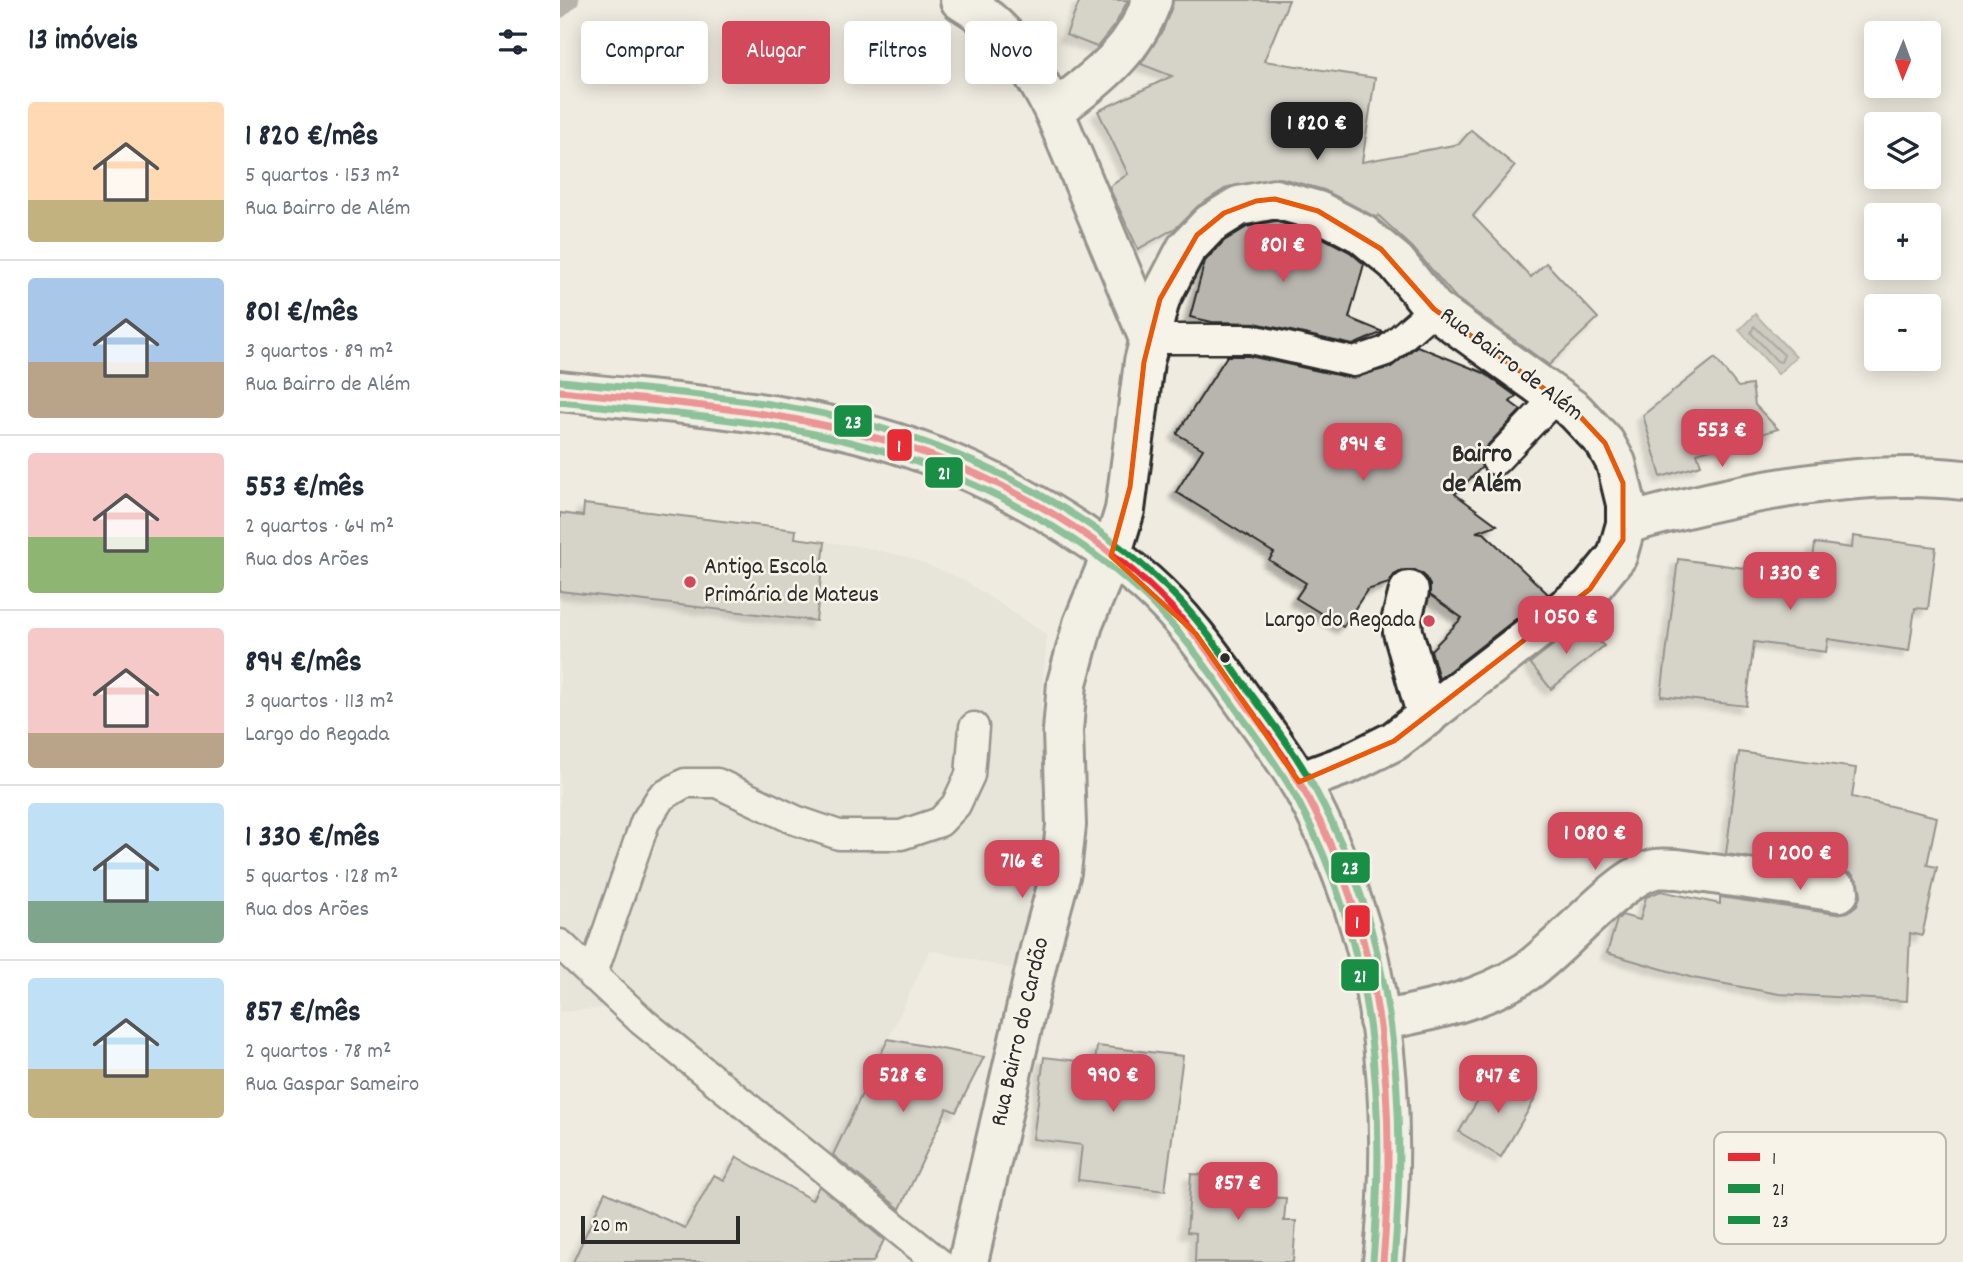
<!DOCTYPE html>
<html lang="pt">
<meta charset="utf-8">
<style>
body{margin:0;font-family:Dekko,sans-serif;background:#f6f6f7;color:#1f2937;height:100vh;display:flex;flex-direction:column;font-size:26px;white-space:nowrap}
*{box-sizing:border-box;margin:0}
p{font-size:23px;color:#747a83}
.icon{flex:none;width:38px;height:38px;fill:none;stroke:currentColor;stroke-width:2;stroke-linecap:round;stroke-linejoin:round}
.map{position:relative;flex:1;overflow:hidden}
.details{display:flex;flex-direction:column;background:#fff;width:560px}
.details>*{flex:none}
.guide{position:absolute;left:21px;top:21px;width:665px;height:63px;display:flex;gap:14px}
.needle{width:46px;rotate:181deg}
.buttons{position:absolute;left:1304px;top:21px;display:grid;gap:14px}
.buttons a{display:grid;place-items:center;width:77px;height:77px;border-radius:7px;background:#fff;box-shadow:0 4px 18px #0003;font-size:35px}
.scale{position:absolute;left:21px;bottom:18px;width:159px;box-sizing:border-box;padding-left:7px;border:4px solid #2b2b2b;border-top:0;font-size:19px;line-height:24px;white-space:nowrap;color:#2b2b2b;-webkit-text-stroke:5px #f7f3e8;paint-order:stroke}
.price{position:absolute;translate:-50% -60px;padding:0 16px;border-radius:14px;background:#d1495b;color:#fff;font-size:23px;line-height:46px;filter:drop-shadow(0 2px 4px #0008)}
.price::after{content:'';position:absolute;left:50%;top:42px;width:21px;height:16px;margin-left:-10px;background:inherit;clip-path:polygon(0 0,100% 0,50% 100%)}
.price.selected{background:#222;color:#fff}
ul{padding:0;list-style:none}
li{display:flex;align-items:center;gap:21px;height:175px;padding:0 28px}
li+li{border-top:2px solid #e0e1e3}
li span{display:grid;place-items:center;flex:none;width:196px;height:140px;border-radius:7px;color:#555}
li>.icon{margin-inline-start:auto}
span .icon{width:84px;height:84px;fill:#fffc;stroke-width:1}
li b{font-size:30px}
h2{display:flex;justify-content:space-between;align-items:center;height:84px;padding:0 28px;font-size:30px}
.chip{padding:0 24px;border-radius:7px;background:#fff;box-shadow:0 4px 18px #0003;font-size:24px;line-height:63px}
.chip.selected{background:#d1495b;color:#fff}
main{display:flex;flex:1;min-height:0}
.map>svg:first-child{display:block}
.built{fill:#dedbd1}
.water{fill:#a4a29a;stroke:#74726e;stroke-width:2}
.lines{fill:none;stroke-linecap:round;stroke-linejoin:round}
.shore{stroke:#5b5b57;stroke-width:2}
.stream{stroke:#74726e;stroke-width:16}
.building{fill:#b8b5ae;stroke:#2b2b2b;stroke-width:2;filter:url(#shadow)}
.lane-casing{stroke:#2b2b2b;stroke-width:33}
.street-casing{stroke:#2b2b2b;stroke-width:44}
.primary-casing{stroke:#2b2b2b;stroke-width:44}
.lane{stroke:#f7f3e8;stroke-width:28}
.street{stroke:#f7f3e8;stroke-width:38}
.primary{stroke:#f7f3e8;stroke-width:38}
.bus-1-casing{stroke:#f7f3e8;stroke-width:12}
.bus-2-casing{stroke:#f7f3e8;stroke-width:12}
.bus-3-casing{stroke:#f7f3e8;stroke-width:12}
.bus-1{stroke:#e62c34;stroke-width:7}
.bus-2{stroke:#198e45;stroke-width:7}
.bus-3{stroke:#198e45;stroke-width:7}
.marked{fill:none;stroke:#e8590c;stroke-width:5;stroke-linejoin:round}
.poi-dot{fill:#d1495b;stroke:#f7f3e8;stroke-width:2.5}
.bus-dot{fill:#2b2b2b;stroke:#f7f3e8;stroke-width:2.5}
.labels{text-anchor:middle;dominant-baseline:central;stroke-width:5;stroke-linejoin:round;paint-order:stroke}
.street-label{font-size:24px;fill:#2b2b2b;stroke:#f7f3e8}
.poi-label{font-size:24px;fill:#2b2b2b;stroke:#f7f3e8;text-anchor:start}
.neighbourhood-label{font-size:26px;font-weight:bold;fill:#2b2b2b;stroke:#f7f3e8}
.key{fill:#f7f3e8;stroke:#bab7af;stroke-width:2}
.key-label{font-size:19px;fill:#2b2b2b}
.line-badge{stroke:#f7f3e8;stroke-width:2.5}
.badge-label{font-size:19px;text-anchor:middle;font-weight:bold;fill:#fff}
</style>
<main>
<section class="details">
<h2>13 imóveis<svg class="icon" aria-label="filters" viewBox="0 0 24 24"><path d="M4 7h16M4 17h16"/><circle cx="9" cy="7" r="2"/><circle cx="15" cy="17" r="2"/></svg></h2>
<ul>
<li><span style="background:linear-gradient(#ffd9b3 70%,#c2b280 0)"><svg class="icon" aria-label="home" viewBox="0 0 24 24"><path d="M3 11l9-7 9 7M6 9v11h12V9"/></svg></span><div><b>1 820 €/mês</b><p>5 quartos · 153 m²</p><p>Rua Bairro de Além</p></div></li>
<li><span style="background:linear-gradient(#a9c7e8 60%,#b9a48a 0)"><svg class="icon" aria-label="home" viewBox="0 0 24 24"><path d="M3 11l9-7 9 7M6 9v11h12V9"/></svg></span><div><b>801 €/mês</b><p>3 quartos · 89 m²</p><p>Rua Bairro de Além</p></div></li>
<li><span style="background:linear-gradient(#f6c9c9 60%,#8fb573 0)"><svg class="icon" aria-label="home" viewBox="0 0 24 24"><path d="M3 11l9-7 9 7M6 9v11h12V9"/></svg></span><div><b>553 €/mês</b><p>2 quartos · 64 m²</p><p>Rua dos Arões</p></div></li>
<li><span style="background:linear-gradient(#f6c9c9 75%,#b9a48a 0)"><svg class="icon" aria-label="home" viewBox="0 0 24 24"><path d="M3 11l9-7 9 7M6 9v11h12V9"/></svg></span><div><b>894 €/mês</b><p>3 quartos · 113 m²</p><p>Largo do Regada</p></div></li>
<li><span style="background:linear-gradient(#bfe0f5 70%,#7fa58c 0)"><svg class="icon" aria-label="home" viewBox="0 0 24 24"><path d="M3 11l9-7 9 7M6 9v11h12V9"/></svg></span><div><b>1 330 €/mês</b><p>5 quartos · 128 m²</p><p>Rua dos Arões</p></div></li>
<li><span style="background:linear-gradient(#bfe0f5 65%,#c2b280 0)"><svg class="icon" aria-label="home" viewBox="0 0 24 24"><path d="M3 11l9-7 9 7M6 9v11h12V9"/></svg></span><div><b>857 €/mês</b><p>2 quartos · 78 m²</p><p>Rua Gaspar Sameiro</p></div></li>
</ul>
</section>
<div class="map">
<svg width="1403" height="1262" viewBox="0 0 1403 1262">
<defs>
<filter id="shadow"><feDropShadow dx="-6" dy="6" stdDeviation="2" flood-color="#0004"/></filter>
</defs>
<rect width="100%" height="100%" fill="#efebe0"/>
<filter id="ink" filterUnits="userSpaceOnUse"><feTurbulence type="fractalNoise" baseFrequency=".0143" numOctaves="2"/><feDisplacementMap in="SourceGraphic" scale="14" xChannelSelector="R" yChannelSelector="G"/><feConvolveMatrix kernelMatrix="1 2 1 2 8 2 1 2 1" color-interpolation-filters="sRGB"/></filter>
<g filter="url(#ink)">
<polygon class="built" points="24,504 236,530 235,538 297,546 348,557 402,579 487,635 481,703 490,772 486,848 453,969 370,950 271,1160 80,1005 0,1012 0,513 23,516"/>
<polygon class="water" points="1195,314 1236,357 1218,374 1179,330"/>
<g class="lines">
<polygon class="shore" points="1194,326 1224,355 1221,362 1217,361 1191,333"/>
<polyline class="stream" points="0,10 11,0"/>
</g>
<g class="building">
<polygon points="520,0 568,0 556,23 537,47 506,35"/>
<polygon points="613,0 729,0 704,61 815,78 802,162 899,144 911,130 955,166 913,216 971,277 986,263 1038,318 989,365 896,298 853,248 818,215 817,218 764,190 721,178 668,187 638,206 617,227 578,249 549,187 568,174 538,111 612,76 581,64 603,30"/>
<polygon points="714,221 750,231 790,252 804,264 789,318 823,332 793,345 695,323 652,322 630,317 645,261 664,241 687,227"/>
<polygon points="857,346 924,373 956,396 950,402 961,410 924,449 920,457 922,467 895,494 937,525 916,532 924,533 988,594 879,679 871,650 902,618 870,595 870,585 864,575 855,570 844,570 834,575 829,583 807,590 783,627 736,598 746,583 709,560 714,553 616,492 643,449 617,434 667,356 689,356 791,378 831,367"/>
<polygon points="1155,358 1178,387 1192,385 1195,405 1218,429 1137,453 1141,465 1101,477 1083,415"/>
<polygon points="24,504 236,530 235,538 265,542 256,621 0,591 0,513 23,516"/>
<polygon points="1293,536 1376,547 1368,609 1355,608 1349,651 1268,639 1266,652 1194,642 1186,706 1101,696 1118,559 1214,572 1215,564 1252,568 1255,543 1292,548"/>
<polygon points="1020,624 1044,646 991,689 970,663"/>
<polygon points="1179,752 1296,768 1292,797 1377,817 1367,865 1377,867 1362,936 1350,933 1347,1001 1219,994 1133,978 1047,953 1057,920 1062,915 1080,920 1086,897 1101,891 1160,904 1160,897 1276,914 1288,912 1297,905 1301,894 1299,883 1292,874 1283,871 1166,854"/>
<polygon points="328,1039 424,1057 396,1112 387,1108 340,1209 273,1155"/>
<polygon points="537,1046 623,1056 605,1191 518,1180 522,1145 473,1139 484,1057 535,1063"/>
<polygon points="934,1073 976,1097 941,1157 899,1132"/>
<polygon points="177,1157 252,1200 259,1186 324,1240 313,1262 13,1262 45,1192 125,1228 154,1175 164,1180"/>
<polygon points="631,1174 699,1178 698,1197 726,1198 724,1221 736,1221 733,1262 635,1262 636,1233 627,1232"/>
</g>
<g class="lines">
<defs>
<g id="lane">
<polyline points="589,339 691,339 794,362 826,351 874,309"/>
<polyline points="936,460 997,396"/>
<polyline points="0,944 83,1022 378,1262"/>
<polyline points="32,976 85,822 101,797 125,783 157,783 235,820 279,835 341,835 380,822 396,805 410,775 414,727"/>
</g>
<g id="street">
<path d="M 400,0 C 446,26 471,66 494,111 L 589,339"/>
<path d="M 494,111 C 538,77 573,54 592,0"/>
<path d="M 1066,524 C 1168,495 1297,468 1403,480"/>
<polyline points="849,591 842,618 843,632 867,717"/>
<path d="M 819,1021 C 871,1011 921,1001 966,972 C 1002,948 1060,875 1096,869 C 1103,868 1111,869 1118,869 L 1279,892"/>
<polyline points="408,1262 480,949 501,872 506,825 503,731 507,683 523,624 551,556 565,510 584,362 600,299 626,249 650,224 679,206 715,199 758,211 802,234 836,262 874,309 1015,411 1045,443 1056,463 1066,504 1066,524 1057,556 1030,589 834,741 788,764 739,782"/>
</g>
<path id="primary" d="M 0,391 C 122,405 252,410 367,454 C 445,483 523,529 586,583 C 621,614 648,651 675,689 C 696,719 719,748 738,780 C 766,826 797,907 809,960 C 831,1059 834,1161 823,1262"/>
</defs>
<use href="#lane" class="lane-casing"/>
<use href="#street" class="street-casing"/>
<use href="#primary" class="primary-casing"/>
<use href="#lane" class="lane"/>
<use href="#street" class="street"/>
<use href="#primary" class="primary"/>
<defs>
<path id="bus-1" d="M 0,391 C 123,404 249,411 367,454 C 455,486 546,538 611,607 C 638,636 660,668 683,700 C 706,732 730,763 748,798 C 825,941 837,1103 823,1262"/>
<path id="bus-2" d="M 0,402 C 122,415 246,421 362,464 C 449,495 540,547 603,615 C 630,643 652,675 674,706 C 697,738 721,769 739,803 C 814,944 827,1104 813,1261"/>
<path id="bus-3" d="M 1,381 C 126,394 254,400 372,445 C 461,478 553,530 619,600 C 646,629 668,662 691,694 C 715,726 739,758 757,793 C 835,937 848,1101 834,1262"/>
</defs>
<use href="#bus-1" class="bus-1-casing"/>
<use href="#bus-2" class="bus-2-casing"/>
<use href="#bus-3" class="bus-3-casing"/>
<use href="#bus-1" class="bus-1"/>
<use href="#bus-2" class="bus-2"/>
<use href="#bus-3" class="bus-3"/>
</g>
</g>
<path d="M0 0H1403V1262H0ZM 715,199 L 758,211 L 821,249 L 874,309 L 1015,411 L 1045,443 L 1063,483 L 1063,540 L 1030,589 L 834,741 L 739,782 L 636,634 L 551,556 L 570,487 L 584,362 L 600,299 L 637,235 L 664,213 L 696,201 Z" fill="#efebe0" fill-opacity=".55" fill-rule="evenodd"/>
<path class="marked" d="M 715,199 L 758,211 L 821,249 L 874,309 L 1015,411 L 1045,443 L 1063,483 L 1063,540 L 1030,589 L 834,741 L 739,782 L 636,634 L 551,556 L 570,487 L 584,362 L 600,299 L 637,235 L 664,213 L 696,201 Z"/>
<g class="poi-dot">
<circle cx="130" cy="582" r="7"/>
<circle cx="869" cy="621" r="7"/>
</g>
<circle class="bus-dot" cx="665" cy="658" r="6"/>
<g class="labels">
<g class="street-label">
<text transform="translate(951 365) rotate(37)">Rua Bairro de Além</text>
<text transform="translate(461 1032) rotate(-77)">Rua Bairro do Cardão</text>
</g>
<g class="poi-label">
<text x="144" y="568">Antiga Escola<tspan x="144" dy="28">Primária de Mateus</tspan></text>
<text x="855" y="621" text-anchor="end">Largo do Regada</text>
</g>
<g class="neighbourhood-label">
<text x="922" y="455">Bairro<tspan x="922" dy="30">de Além</tspan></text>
</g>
</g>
<rect x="1154" y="1132" width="232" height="112" rx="10" class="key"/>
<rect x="1168" y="1153" width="32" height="8" fill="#e62c34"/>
<rect x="1168" y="1184" width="32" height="9" fill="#198e45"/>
<rect x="1168" y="1216" width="32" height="8" fill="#198e45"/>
<g class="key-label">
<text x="1212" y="1164">1</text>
<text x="1212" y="1195">21</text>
<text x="1212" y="1227">23</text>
</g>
<g class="line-badge">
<rect x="273" y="404" width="40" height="34" rx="7" fill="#198e45"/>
<rect x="326" y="428" width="27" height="34" rx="7" fill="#e62c34"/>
<rect x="364" y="456" width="40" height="33" rx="7" fill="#198e45"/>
<rect x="770" y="851" width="41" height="33" rx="7" fill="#198e45"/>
<rect x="784" y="904" width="27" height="34" rx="7" fill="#e62c34"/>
<rect x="780" y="958" width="40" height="34" rx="7" fill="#198e45"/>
</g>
<g class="badge-label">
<text x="293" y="428">23</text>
<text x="339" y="452">1</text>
<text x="384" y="479">21</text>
<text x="790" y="874">23</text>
<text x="797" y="928">1</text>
<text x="800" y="982">21</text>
</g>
</svg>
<div class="buttons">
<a><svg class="needle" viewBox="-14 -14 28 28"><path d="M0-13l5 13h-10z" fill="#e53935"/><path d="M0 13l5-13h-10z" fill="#747a83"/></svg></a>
<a><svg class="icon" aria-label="layers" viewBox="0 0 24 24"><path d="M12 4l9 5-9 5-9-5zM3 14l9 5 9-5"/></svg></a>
<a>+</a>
<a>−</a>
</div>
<div class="scale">20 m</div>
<b class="price selected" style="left:757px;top:162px">1 820 €</b>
<b class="price" style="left:723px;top:284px">801 €</b>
<b class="price" style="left:1162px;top:469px">553 €</b>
<b class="price" style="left:803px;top:483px">894 €</b>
<b class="price" style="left:1230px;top:612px">1 330 €</b>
<b class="price" style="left:1006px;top:656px">1 050 €</b>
<b class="price" style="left:1035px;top:872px">1 080 €</b>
<b class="price" style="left:1240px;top:892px">1 200 €</b>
<b class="price" style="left:462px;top:900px">716 €</b>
<b class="price" style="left:343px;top:1114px">528 €</b>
<b class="price" style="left:553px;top:1114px">990 €</b>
<b class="price" style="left:938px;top:1115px">847 €</b>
<b class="price" style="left:678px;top:1222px">857 €</b>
<div class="guide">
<a class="chip">Comprar</a>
<a class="chip selected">Alugar</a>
<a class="chip">Filtros</a>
<a class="chip">Novo</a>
</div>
</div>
</main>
